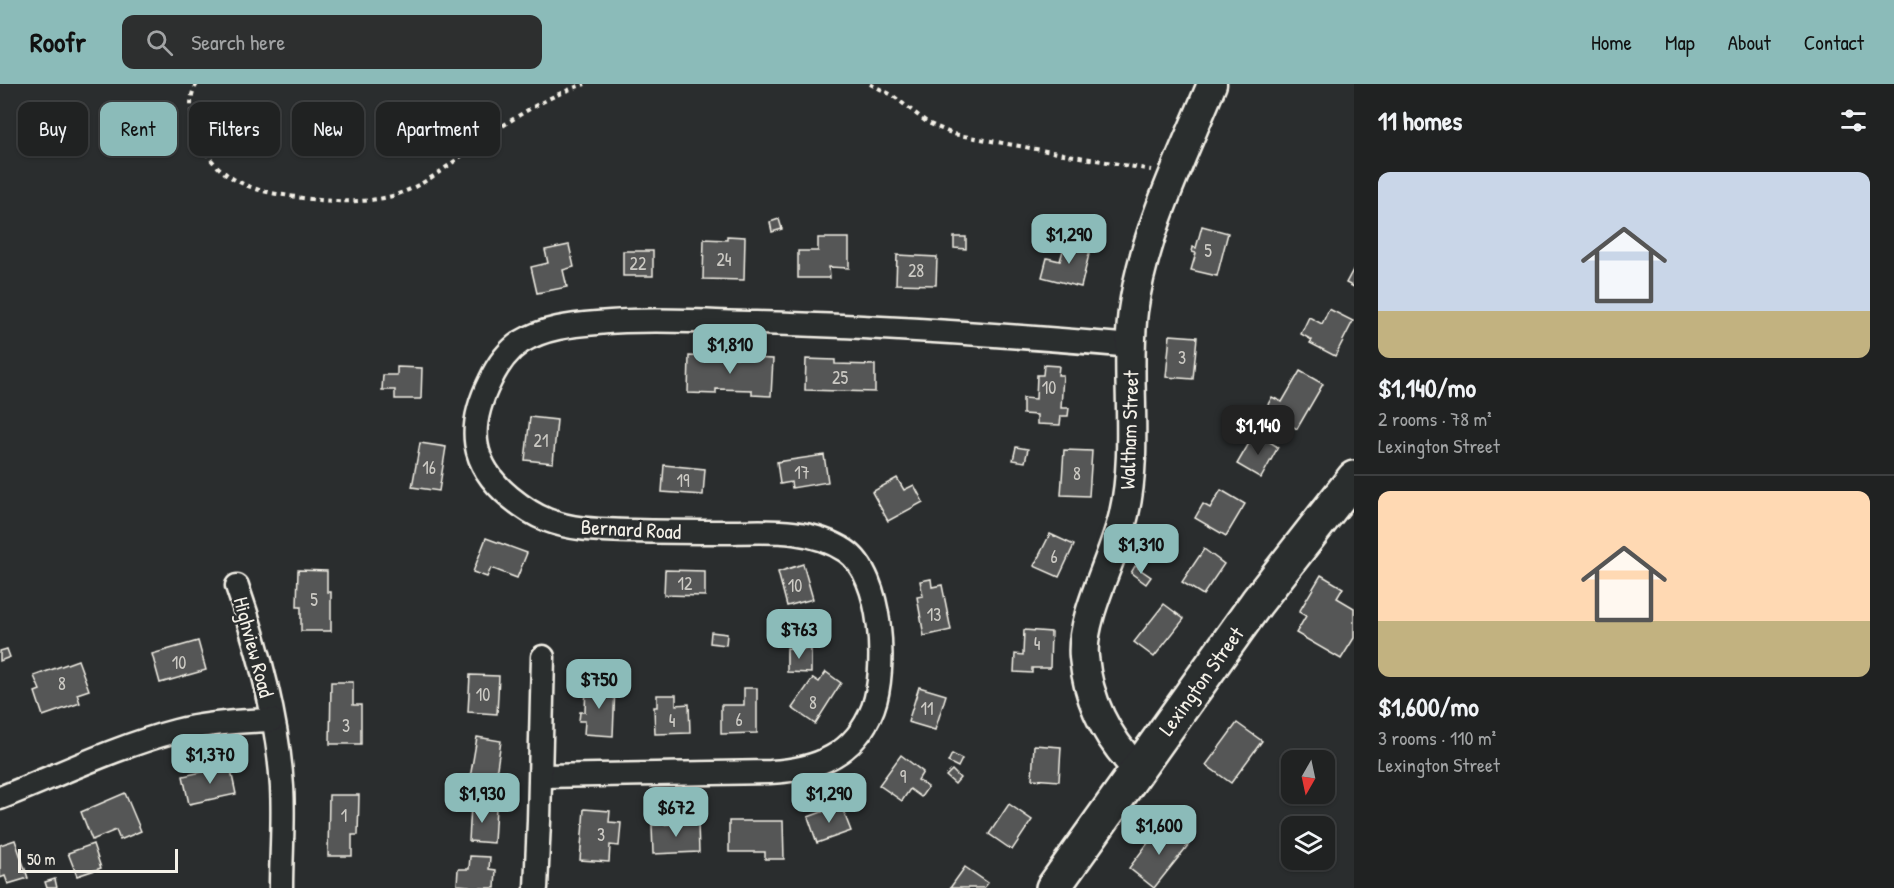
<!DOCTYPE html>
<meta charset="utf-8">
<style>
body{margin:0;font-family:"Patrick Hand",sans-serif;background:#2d2f2f;color:#f1f3f6;height:100vh;display:flex;flex-direction:column;font-size:22px;white-space:nowrap}
*{box-sizing:border-box;margin:0}
p{font-size:20px;color:#a2a4a5}
.icon{flex:none;width:33px;height:33px;fill:none;stroke:currentColor;stroke-width:2;stroke-linecap:round;stroke-linejoin:round}
.map{position:relative;flex:1;overflow:hidden}
.side{display:flex;flex-direction:column;background:#202222;width:540px}
.side>*{flex:none}
.banner{position:absolute;left:18px;top:18px;width:570px;height:54px;display:flex;gap:12px}
.needle{width:39px;rotate:189deg}
.fabs{position:absolute;left:1281px;top:666px;display:grid;gap:12px}
.fabs a{display:grid;place-items:center;width:54px;height:54px;border-radius:12px;background:#202222;box-shadow:0 2px 4px #0004,0 0 0 2px #3d3f40;font-size:30px}
.scale{position:absolute;left:18px;bottom:15px;width:160px;box-sizing:border-box;padding-left:6px;border:3px solid #f4f1e8;border-top:0;font-size:16px;line-height:21px;white-space:nowrap;color:#f4f1e8;-webkit-text-stroke:4px #2a2d2e;paint-order:stroke}
.price{position:absolute;translate:-50% -51px;padding:0 14px;border-radius:12px;background:#8bbbb9;color:#111;font-size:20px;line-height:39px;filter:drop-shadow(0 2px 3px #0008)}
.price::after{content:'';position:absolute;left:50%;top:36px;width:18px;height:14px;margin-left:-9px;background:inherit;clip-path:polygon(0 0,100% 0,50% 100%)}
.price.current{background:#222;color:#fff}
ul{padding:0;list-style:none}
li{display:grid;align-content:center;gap:12px;height:318px;padding:0 24px}
li+li{border-top:2px solid #3d3f40}
li span{display:grid;place-items:center;height:186px;border-radius:12px;color:#555}
li>.icon{margin-inline-start:auto}
span .icon{width:108px;height:108px;fill:#fffc;stroke-width:1}
li b{font-size:26px}
h2{display:flex;justify-content:space-between;align-items:center;height:72px;padding:0 24px;font-size:26px}
.pill{padding:0 21px;border-radius:12px;background:#202222;box-shadow:0 2px 4px #0004,0 0 0 2px #3d3f40;font-size:21px;line-height:54px}
.pill.current{background:#8bbbb9;color:#111}
header{display:flex;align-items:center;gap:36px;box-sizing:border-box;height:84px;padding:0 30px;background:#8bbbb9;color:#111}
header strong{font-size:28px}
nav{display:flex;gap:33px;margin-inline-start:auto;font-size:21px}
.search{width:420px;height:54px;background:#2d2f2f;display:flex;align-items:center;gap:15px;box-sizing:border-box;padding:0 21px;border-radius:12px;color:#a2a4a5;font-size:22px}
main{display:flex;flex:1;min-height:0}
.map>svg:first-child{display:block}
.building{fill:#555756;stroke:#f4f1e8;stroke-width:1.5}
.lines{fill:none;stroke-linecap:round;stroke-linejoin:round}
.minor-casing{stroke:#f4f1e8;stroke-width:27}
.tertiary-casing{stroke:#f4f1e8;stroke-width:33}
.primary-casing{stroke:#f4f1e8;stroke-width:38}
.path{stroke:#f4f1e8;stroke-width:4;stroke-dasharray:4.5 4.5;stroke-linecap:butt}
.minor{stroke:#2a2d2e;stroke-width:22}
.tertiary{stroke:#2a2d2e;stroke-width:28}
.primary{stroke:#2a2d2e;stroke-width:33}
.labels{text-anchor:middle;dominant-baseline:central;stroke-width:4.5;stroke-linejoin:round;paint-order:stroke}
.number-label{font-size:18px;fill:#cccac4}
.street-label{font-size:21px;fill:#f4f1e8;stroke:#2a2d2e}
</style>
<header>
<strong>Roofr</strong>
<div class="search"><svg class="icon" aria-label="search" viewBox="0 0 24 24"><circle cx="10" cy="10" r="6"/><path d="M15 15l6 6"/></svg>Search here</div>
<nav><a>Home</a><a>Map</a><a>About</a><a>Contact</a></nav>
</header>
<main>
<div class="map">
<svg width="1354" height="804" viewBox="0 0 1354 804">
<rect width="100%" height="100%" fill="#2a2d2e"/>
<filter id="ink" filterUnits="userSpaceOnUse"><feTurbulence type="fractalNoise" baseFrequency=".0167" numOctaves="2"/><feDisplacementMap in="SourceGraphic" scale="12" xChannelSelector="R" yChannelSelector="G"/><feConvolveMatrix kernelMatrix="1 2 1 2 8 2 1 2 1" color-interpolation-filters="sRGB"/></filter>
<g filter="url(#ink)">
<g class="building">
<polygon points="779,135 782,145 772,148 770,138"/>
<polygon points="1202,142 1228,149 1217,192 1191,186 1196,169 1192,168 1193,163 1196,164"/>
<polygon points="727,152 745,153 744,196 703,195 704,155 727,156"/>
<polygon points="954,153 966,153 966,165 954,164"/>
<polygon points="818,154 849,154 849,184 829,183 830,194 798,194 798,167 818,167"/>
<polygon points="1066,156 1091,162 1081,203 1042,193 1047,174 1060,177"/>
<polygon points="569,161 574,183 563,186 567,203 537,209 531,183 548,179 545,166"/>
<rect x="623" y="167" width="30" height="25"/>
<polygon points="897,171 937,173 936,201 896,200"/>
<polygon points="1354,184 1354,203 1346,199"/>
<polygon points="1329,225 1353,237 1335,272 1310,259 1312,256 1301,250 1309,233 1322,240"/>
<polygon points="1170,251 1197,253 1193,295 1166,293"/>
<polygon points="689,272 773,275 771,312 752,311 752,306 716,305 716,310 688,309"/>
<polygon points="806,275 835,276 835,280 875,281 875,308 805,306"/>
<polygon points="1044,281 1059,282 1058,291 1063,291 1061,324 1069,324 1068,332 1061,332 1060,341 1037,340 1037,331 1023,330 1023,314 1036,315 1037,291 1043,291"/>
<polygon points="397,283 422,284 421,315 395,315 395,306 382,306 383,291 397,291"/>
<polygon points="1300,287 1323,300 1297,345 1265,326 1272,313 1282,318"/>
<polygon points="530,333 557,336 553,379 525,376"/>
<polygon points="1255,349 1278,363 1261,394 1237,380"/>
<polygon points="420,359 446,363 439,407 412,403"/>
<polygon points="1016,363 1028,365 1025,378 1013,376"/>
<polygon points="1064,366 1092,367 1089,412 1061,411"/>
<polygon points="824,371 828,398 792,404 791,398 780,400 777,378"/>
<polygon points="664,381 705,385 703,411 662,408"/>
<polygon points="897,394 904,406 914,401 923,418 888,437 872,408"/>
<polygon points="1221,406 1245,420 1226,452 1195,434 1203,420 1210,424"/>
<polygon points="1050,450 1074,461 1059,493 1034,482"/>
<polygon points="486,454 527,469 517,494 491,484 487,493 473,488"/>
<polygon points="1204,465 1224,480 1203,511 1182,498"/>
<polygon points="803,480 813,515 787,522 778,488"/>
<polygon points="1135,482 1151,493 1146,500 1131,489"/>
<polygon points="298,486 327,487 327,508 331,508 331,547 301,547 301,523 297,523"/>
<polygon points="665,486 705,487 705,512 664,511"/>
<polygon points="1321,491 1343,504 1337,514 1354,524 1354,554 1341,575 1296,549 1306,532 1299,528"/>
<polygon points="931,495 932,503 942,501 951,546 924,552 917,513 923,512 920,497"/>
<polygon points="1164,520 1184,535 1154,573 1134,558"/>
<polygon points="1024,546 1051,548 1050,584 1032,584 1032,589 1014,588 1015,570 1023,571"/>
<polygon points="711,548 727,550 726,561 710,559"/>
<polygon points="198,557 206,586 160,599 152,570"/>
<polygon points="787,564 811,565 811,589 787,588"/>
<polygon points="7,565 10,573 0,577 0,567"/>
<polygon points="78,576 89,606 77,610 80,619 43,632 35,608 40,606 34,592"/>
<polygon points="826,588 841,599 815,640 792,624 813,594 819,598"/>
<polygon points="470,591 499,592 497,630 468,628"/>
<polygon points="331,598 353,598 353,621 361,621 361,660 330,660"/>
<polygon points="586,601 615,602 613,652 584,650 585,637 579,637 580,628 585,628"/>
<polygon points="919,603 946,611 935,646 908,638"/>
<polygon points="744,604 757,604 757,649 721,650 721,621 744,621"/>
<polygon points="657,611 676,611 676,621 689,620 690,649 655,650 654,623 657,623"/>
<polygon points="1237,639 1262,657 1231,699 1206,681"/>
<polygon points="477,653 501,657 494,704 469,700"/>
<polygon points="1034,661 1061,663 1059,697 1032,695"/>
<polygon points="952,670 962,675 958,683 948,678"/>
<polygon points="901,671 923,688 918,696 928,703 921,713 910,705 902,717 879,701"/>
<polygon points="230,682 236,710 189,720 183,692"/>
<polygon points="952,686 960,694 955,700 946,692"/>
<polygon points="125,709 141,747 120,756 116,746 92,756 81,728"/>
<polygon points="329,711 359,711 358,751 352,751 352,772 328,772"/>
<polygon points="1009,720 1032,736 1012,766 989,750"/>
<polygon points="471,721 496,723 494,759 469,757"/>
<polygon points="841,721 851,747 817,759 808,733"/>
<polygon points="584,725 610,727 609,738 621,739 619,762 610,761 609,778 580,776"/>
<polygon points="729,737 783,737 784,775 765,775 765,768 729,768"/>
<polygon points="698,739 699,768 653,770 652,741"/>
<polygon points="1163,739 1189,760 1154,804 1129,784"/>
<polygon points="15,756 28,794 8,800 5,792 0,794 0,761"/>
<polygon points="93,760 101,784 77,792 68,769"/>
<polygon points="470,772 490,773 489,785 496,786 495,804 469,804 469,802 457,801 458,785 469,785"/>
<polygon points="965,783 988,799 984,804 950,804"/>
<polygon points="55,795 57,804 47,804 45,798"/>
</g>
<g class="lines">
<defs>
<g id="minor">
<path d="M 237,502 C 259,566 278,635 282,703 C 284,737 281,770 281,804"/>
<path d="M 541,692 L 770,688 C 816,686 855,671 873,624 C 887,586 883,492 846,467 C 812,445 773,447 734,448 C 700,448 667,448 633,447 C 604,446 575,447 547,436 C 534,431 521,422 510,413 C 470,380 467,343 490,297 C 497,282 506,268 521,258 C 544,244 571,241 597,239 C 650,234 703,238 756,239 C 882,242 1006,251 1132,262"/>
<path d="M 0,714 C 56,692 118,662 176,647 C 207,639 241,637 272,636"/>
<polyline points="536,804 539,737 543,573"/>
</g>
<path id="tertiary" d="M 1137,685 C 1108,655 1088,617 1084,573 C 1080,533 1115,472 1124,430 C 1139,363 1125,294 1133,227 C 1144,148 1182,73 1212,0"/>
<polyline id="primary" points="1053,804 1257,518 1354,394"/>
</defs>
<use href="#minor" class="minor-casing"/>
<use href="#tertiary" class="tertiary-casing"/>
<use href="#primary" class="primary-casing"/>
<g class="path">
<path d="M 197,0 C 184,17 195,48 204,65 C 220,94 252,107 284,111 C 317,117 359,121 392,112 C 426,102 454,77 481,57 C 513,34 547,12 585,0"/>
<polyline points="870,0 892,11 928,39 953,50 1151,86"/>
</g>
<use href="#minor" class="minor"/>
<use href="#tertiary" class="tertiary"/>
<use href="#primary" class="primary"/>
</g>
</g>
<g class="labels">
<g class="number-label">
<text x="1208" y="166">5</text>
<text x="724" y="175">24</text>
<text x="638" y="179">22</text>
<text x="916" y="186">28</text>
<text x="1182" y="273">3</text>
<text x="840" y="293">25</text>
<text x="1049" y="303">10</text>
<text x="541" y="356">21</text>
<text x="429" y="383">16</text>
<text x="802" y="388">17</text>
<text x="1077" y="389">8</text>
<text x="683" y="396">19</text>
<text x="1054" y="472">6</text>
<text x="685" y="499">12</text>
<text x="795" y="501">10</text>
<text x="314" y="515">5</text>
<text x="934" y="530">13</text>
<text x="1037" y="559">4</text>
<text x="179" y="578">10</text>
<text x="62" y="599">8</text>
<text x="483" y="610">10</text>
<text x="813" y="618">8</text>
<text x="927" y="624">11</text>
<text x="739" y="635">6</text>
<text x="672" y="636">4</text>
<text x="346" y="641">3</text>
<text x="903" y="692">9</text>
<text x="344" y="731">1</text>
<text x="601" y="750">3</text>
</g>
<g class="street-label">
<text transform="translate(1129 346) rotate(-88)">Waltham Street</text>
<text transform="translate(631 445) rotate(3)">Bernard Road</text>
<text transform="translate(254 563) rotate(75)">Highview Road</text>
<text transform="translate(1201 597) rotate(-54)">Lexington Street</text>
</g>
</g>
</svg>
<div class="fabs">
<a><svg class="needle" viewBox="-14 -14 28 28"><path d="M0-13l5 13h-10z" fill="#e53935"/><path d="M0 13l5-13h-10z" fill="#a2a4a5"/></svg></a>
<a><svg class="icon" aria-label="layers" viewBox="0 0 24 24"><path d="M12 4l9 5-9 5-9-5zM3 14l9 5 9-5"/></svg></a>
</div>
<div class="scale">50 m</div>
<b class="price" style="left:1069px;top:181px">$1,290</b>
<b class="price" style="left:730px;top:291px">$1,810</b>
<b class="price current" style="left:1258px;top:372px">$1,140</b>
<b class="price" style="left:1141px;top:491px">$1,310</b>
<b class="price" style="left:799px;top:576px">$763</b>
<b class="price" style="left:599px;top:626px">$750</b>
<b class="price" style="left:210px;top:701px">$1,370</b>
<b class="price" style="left:482px;top:740px">$1,930</b>
<b class="price" style="left:829px;top:740px">$1,290</b>
<b class="price" style="left:676px;top:754px">$672</b>
<b class="price" style="left:1159px;top:772px">$1,600</b>
<div class="banner">
<a class="pill">Buy</a>
<a class="pill current">Rent</a>
<a class="pill">Filters</a>
<a class="pill">New</a>
<a class="pill">Apartment</a>
</div>
</div>
<section class="side">
<h2>11 homes<svg class="icon" aria-label="filters" viewBox="0 0 24 24"><path d="M4 7h16M4 17h16"/><circle cx="9" cy="7" r="2"/><circle cx="15" cy="17" r="2"/></svg></h2>
<ul>
<li><span style="background:linear-gradient(#c9d6e8 75%,#c2b280 0)"><svg class="icon" aria-label="home" viewBox="0 0 24 24"><path d="M3 11l9-7 9 7M6 9v11h12V9"/></svg></span><div><b>$1,140/mo</b><p>2 rooms · 78 m²</p><p>Lexington Street</p></div></li>
<li><span style="background:linear-gradient(#ffd9b3 70%,#c2b280 0)"><svg class="icon" aria-label="home" viewBox="0 0 24 24"><path d="M3 11l9-7 9 7M6 9v11h12V9"/></svg></span><div><b>$1,600/mo</b><p>3 rooms · 110 m²</p><p>Lexington Street</p></div></li>
</ul>
</section>
</main>
